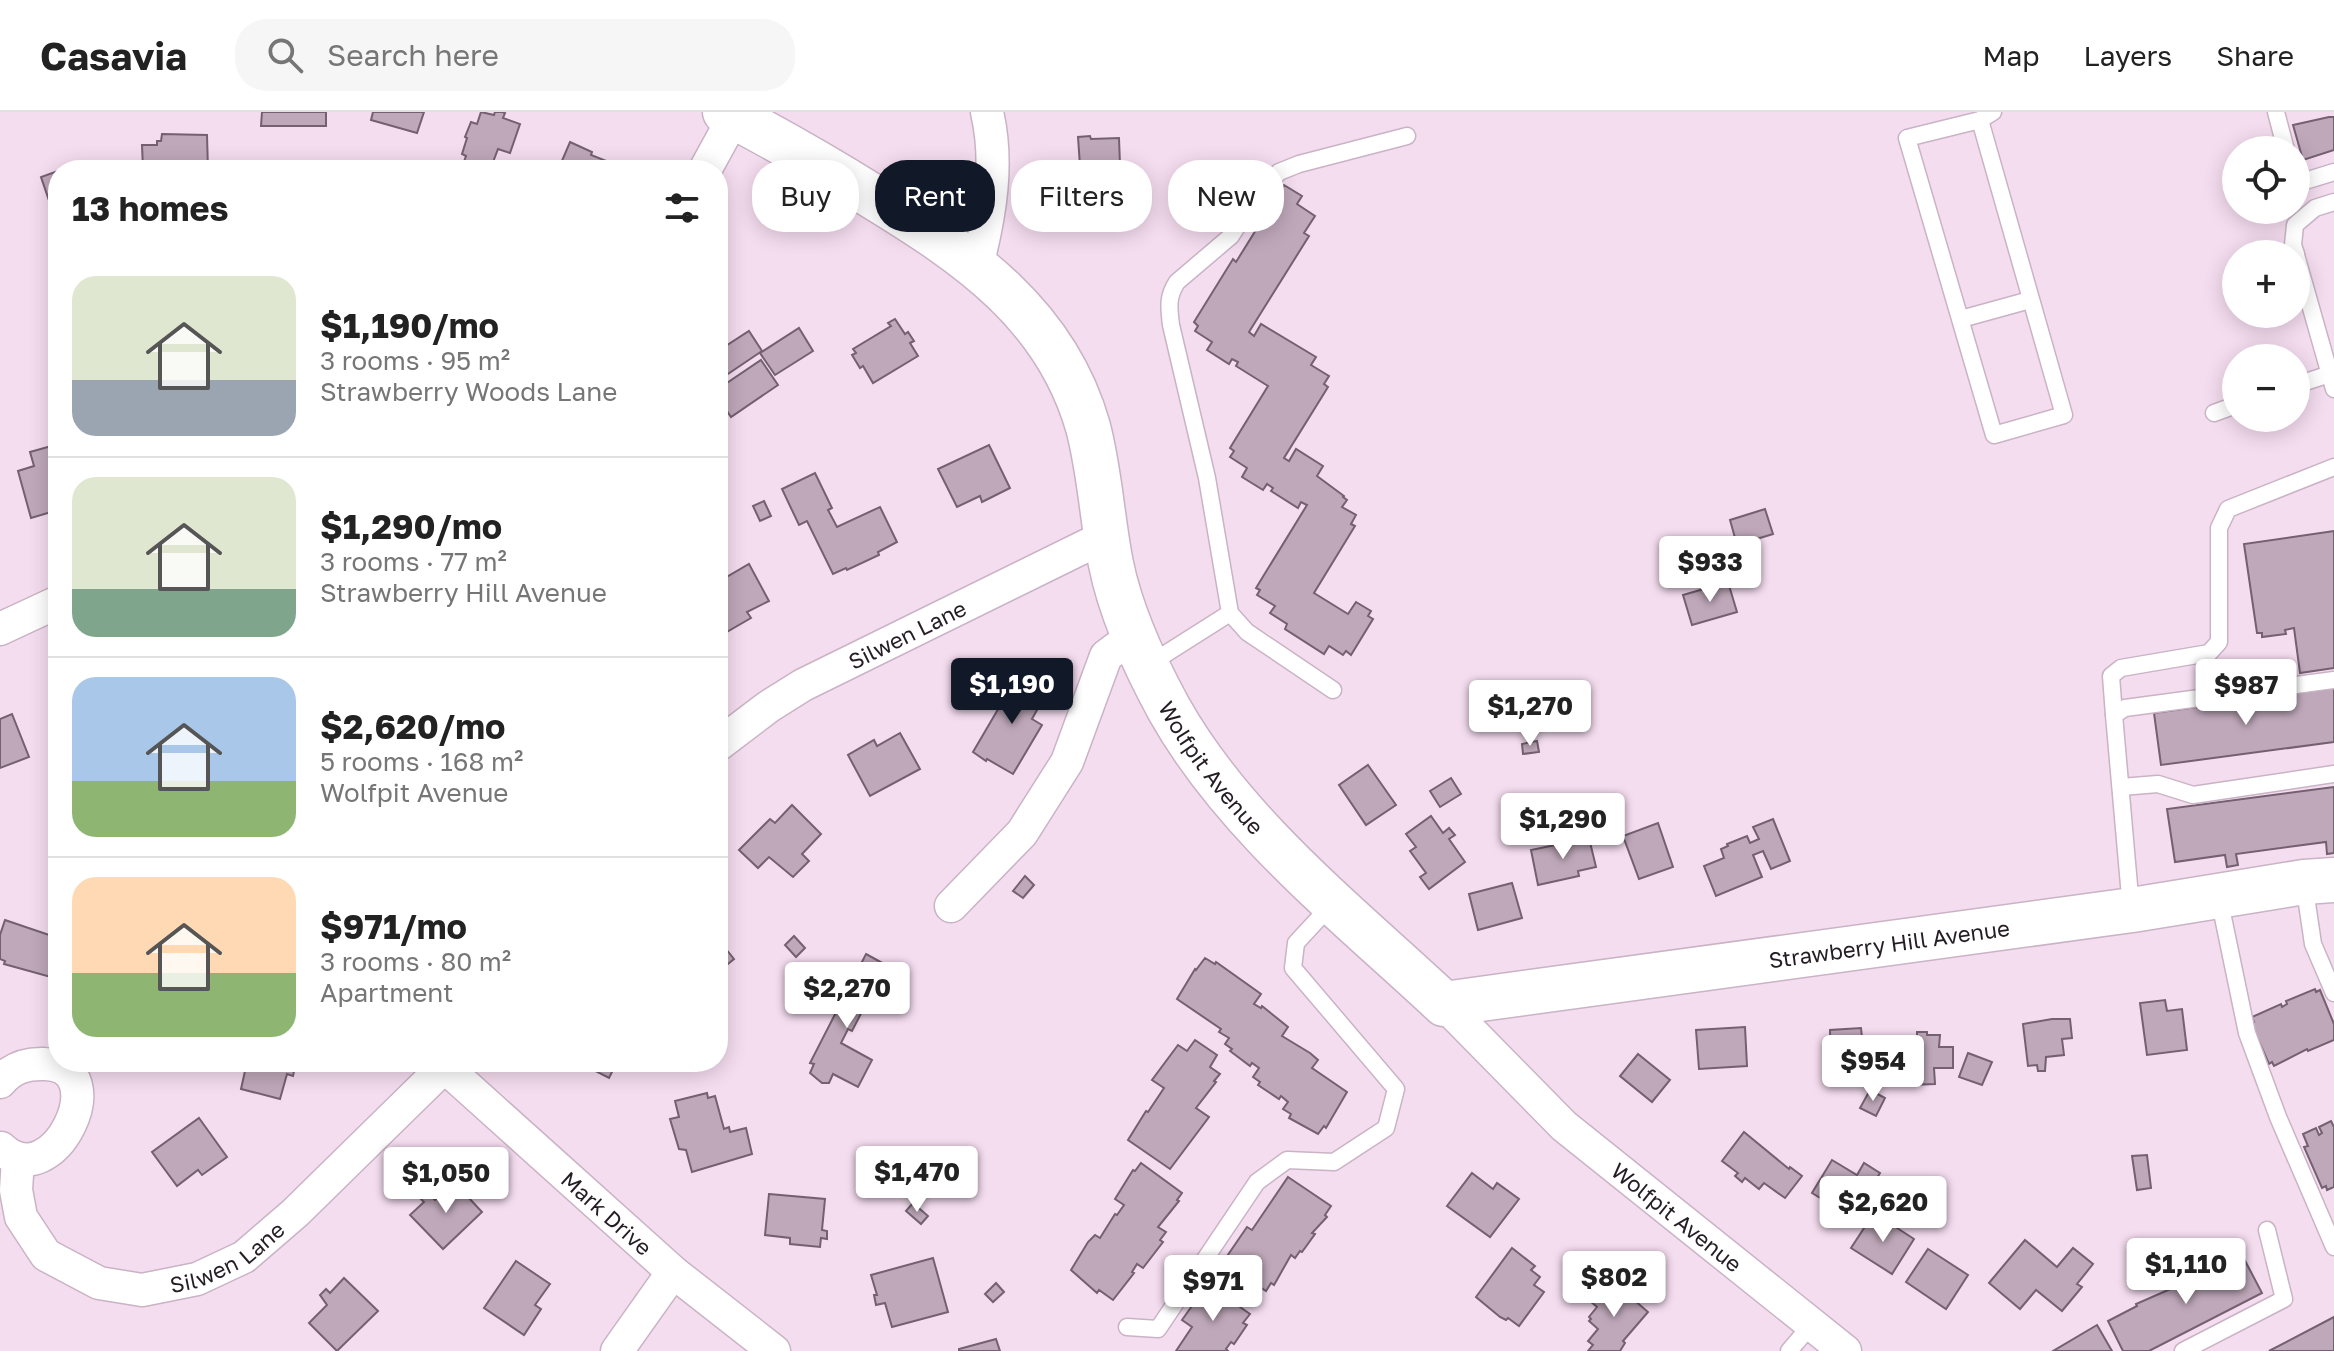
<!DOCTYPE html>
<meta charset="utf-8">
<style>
body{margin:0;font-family:"Golos Text",sans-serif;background:#f6f6f6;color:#222;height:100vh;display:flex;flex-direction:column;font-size:30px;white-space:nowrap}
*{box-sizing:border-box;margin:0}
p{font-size:26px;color:#767676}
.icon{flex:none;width:44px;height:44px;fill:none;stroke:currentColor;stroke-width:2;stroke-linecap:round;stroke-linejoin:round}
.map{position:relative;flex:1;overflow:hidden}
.sheet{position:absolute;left:48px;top:48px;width:680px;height:912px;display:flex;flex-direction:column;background:#fff;border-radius:32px;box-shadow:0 4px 20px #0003}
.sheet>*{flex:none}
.banner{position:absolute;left:752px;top:48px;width:760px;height:72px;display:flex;gap:16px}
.fabs{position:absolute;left:2222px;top:24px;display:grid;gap:16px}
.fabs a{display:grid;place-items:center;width:88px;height:88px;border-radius:50%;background:#fff;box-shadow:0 4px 20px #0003;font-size:40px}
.price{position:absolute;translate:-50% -68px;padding:0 18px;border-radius:8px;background:#fff;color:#222;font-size:26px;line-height:52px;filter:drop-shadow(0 2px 4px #0008)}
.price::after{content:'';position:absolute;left:50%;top:48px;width:24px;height:18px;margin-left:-12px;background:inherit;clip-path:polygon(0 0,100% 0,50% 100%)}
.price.current{background:#111827;color:#fff}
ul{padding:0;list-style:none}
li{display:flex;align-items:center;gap:24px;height:200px;padding:0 24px}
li+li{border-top:2px solid #e0e0e0}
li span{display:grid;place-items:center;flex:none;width:224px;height:160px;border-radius:24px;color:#555}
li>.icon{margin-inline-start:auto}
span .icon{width:96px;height:96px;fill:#fffc;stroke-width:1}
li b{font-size:34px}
h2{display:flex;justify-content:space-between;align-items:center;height:96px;padding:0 24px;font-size:34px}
.chip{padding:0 28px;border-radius:32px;background:#fff;box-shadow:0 4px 20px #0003;font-size:28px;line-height:72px}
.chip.current{background:#111827;color:#fff}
header{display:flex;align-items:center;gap:48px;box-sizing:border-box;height:112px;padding:0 40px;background:#fff;border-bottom:2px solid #e0e0e0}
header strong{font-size:38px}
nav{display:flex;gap:44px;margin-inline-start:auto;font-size:28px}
.search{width:560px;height:72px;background:#f6f6f6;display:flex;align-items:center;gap:20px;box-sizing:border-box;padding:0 28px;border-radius:32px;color:#767676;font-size:30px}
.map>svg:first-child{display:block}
.building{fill:#bfa8ba;stroke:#746071;stroke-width:2}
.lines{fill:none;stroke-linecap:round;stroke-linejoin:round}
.lane-casing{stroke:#c9b3c5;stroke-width:19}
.street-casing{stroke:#c9b3c5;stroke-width:35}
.secondary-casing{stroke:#c9b3c5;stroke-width:47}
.lane{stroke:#fff;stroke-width:16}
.street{stroke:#fff;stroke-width:32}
.secondary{stroke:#fff;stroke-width:44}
.labels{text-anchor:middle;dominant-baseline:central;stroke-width:6;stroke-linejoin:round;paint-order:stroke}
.street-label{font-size:22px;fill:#251d24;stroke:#fff}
</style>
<header>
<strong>Casavia</strong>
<div class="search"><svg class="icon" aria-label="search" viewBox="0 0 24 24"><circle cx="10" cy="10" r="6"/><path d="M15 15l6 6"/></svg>Search here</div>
<nav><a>Map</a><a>Layers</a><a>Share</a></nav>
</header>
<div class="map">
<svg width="2334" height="1239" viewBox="0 0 2334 1239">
<rect width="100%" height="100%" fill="#f5ddf0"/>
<g class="building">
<polygon points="262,0 326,0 326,14 261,14"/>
<polygon points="373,0 424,0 417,21 371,8"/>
<polygon points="481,0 494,3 495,0 502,0 505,1 503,6 520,12 510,41 498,37 490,58 461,58 466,44 462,42 467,26 465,25 471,10 477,12"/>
<polygon points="2329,5 2334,5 2334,38 2303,48 2293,13"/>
<polygon points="162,22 207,23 208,58 143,58 142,33 157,33 157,29 161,29"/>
<polygon points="1090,24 1091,27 1119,26 1121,81 1109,85 1109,103 1100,107 1086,108 1082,104 1077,104 1076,80 1087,79 1086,54 1080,54 1078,25"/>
<polygon points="570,30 592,40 591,43 629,58 558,58"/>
<polygon points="58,59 58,109 56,109 41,65"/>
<polygon points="1284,73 1302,84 1297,92 1315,104 1304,121 1309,124 1249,220 1254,224 1261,212 1316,245 1311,253 1329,264 1324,272 1328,275 1284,346 1289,349 1296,337 1323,354 1317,364 1344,384 1343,385 1347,388 1342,395 1356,403 1351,412 1355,414 1314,481 1348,502 1356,490 1371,499 1368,504 1373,507 1351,543 1346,539 1343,543 1329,534 1324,542 1285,517 1287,512 1270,501 1275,494 1257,483 1260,478 1256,476 1307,393 1301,390 1298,396 1271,379 1273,376 1267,372 1263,378 1242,365 1247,356 1230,345 1234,339 1230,336 1268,274 1236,254 1238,250 1232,247 1229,252 1207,238 1212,230 1195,219 1198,214 1194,210 1233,147 1236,150"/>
<polygon points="895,207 905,222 908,220 914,229 910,231 918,244 873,271 863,254 860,256 852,243 856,241 853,237 891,214 888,211"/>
<polygon points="799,216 813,239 775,263 760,241"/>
<polygon points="749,219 762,239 719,268 718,239"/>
<polygon points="761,248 778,273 731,305 718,286 718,277"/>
<polygon points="55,333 58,343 58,398 31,406 18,359 34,354 30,340"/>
<polygon points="989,333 1010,376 982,390 980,384 957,395 938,357"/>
<polygon points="815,361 832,396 828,398 837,415 880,395 897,430 878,440 879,443 847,458 846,456 833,462 807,409 799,413 782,377"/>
<polygon points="764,389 771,404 760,409 753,394"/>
<polygon points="1765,397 1773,422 1737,433 1730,408"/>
<polygon points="2334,419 2334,556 2300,561 2294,516 2285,518 2286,522 2262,525 2262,521 2257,521 2244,432"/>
<polygon points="749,452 769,489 747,500 751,506 718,525 718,470"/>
<polygon points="1728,470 1737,500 1692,513 1683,483"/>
<polygon points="1018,563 1047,580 1032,607 1042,613 1013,662 987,647 986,649 973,640"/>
<polygon points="2334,576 2334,630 2161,653 2154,601"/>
<polygon points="12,602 29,645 0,656 0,607"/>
<polygon points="900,621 920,657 870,684 848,643 874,628 877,634"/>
<polygon points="1537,629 1539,640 1523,642 1522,632"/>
<polygon points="1368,653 1396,693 1366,713 1339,673"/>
<polygon points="1451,666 1461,682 1440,695 1430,679"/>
<polygon points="2334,675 2334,741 2327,742 2326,730 2236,742 2238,753 2227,755 2225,743 2175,750 2167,697"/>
<polygon points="792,693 821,722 802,742 809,749 793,765 769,745 758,756 739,738 770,707 775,711"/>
<polygon points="1431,704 1443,721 1449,716 1455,723 1449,727 1465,750 1429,777 1420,765 1426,761 1410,739 1416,735 1406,722"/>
<polygon points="1773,707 1790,749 1771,757 1763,739 1753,743 1762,765 1716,784 1704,754 1724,746 1721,737 1728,734 1727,732 1747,724 1750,731 1759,727 1753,715"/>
<polygon points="1658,711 1673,755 1639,767 1623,724"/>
<polygon points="1589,726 1596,755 1578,759 1579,764 1538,773 1531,738"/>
<polygon points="1025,764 1034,773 1023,786 1013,779"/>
<polygon points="1512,771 1522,806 1478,818 1469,782"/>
<polygon points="5,808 58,826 58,867 4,852 5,849 0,847 0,823"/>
<polygon points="794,824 805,836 796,845 785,833"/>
<polygon points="718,827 734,847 718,860"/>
<polygon points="866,842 886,853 852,919 848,917 841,931 872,948 858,975 833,962 829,971 822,971 810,961 814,952 810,951"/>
<polygon points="1205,846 1215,852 1216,850 1261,882 1254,892 1261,896 1262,894 1288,915 1282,924 1310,941 1318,948 1312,956 1347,980 1326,1016 1324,1014 1318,1022 1289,1006 1291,1002 1283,997 1288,990 1281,984 1279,987 1258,973 1260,970 1253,965 1259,956 1252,951 1250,954 1230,939 1232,937 1225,932 1229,926 1219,920 1221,917 1177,887 1195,857 1196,858"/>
<polygon points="2315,877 2316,880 2320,878 2334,912 2334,928 2308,939 2307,937 2274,954 2272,950 2269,952 2251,911 2254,910 2252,905 2281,892 2282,895 2287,892 2286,889"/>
<polygon points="2165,888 2167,899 2182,897 2187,938 2147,943 2140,891"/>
<polygon points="2052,907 2070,907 2072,926 2062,927 2064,943 2046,945 2045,959 2038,959 2037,953 2028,954 2023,912"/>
<polygon points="1745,915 1747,954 1699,957 1696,918"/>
<polygon points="1861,916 1866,963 1861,963 1862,970 1844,971 1844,964 1831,965 1830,918"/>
<polygon points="1917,920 1927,920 1927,923 1940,923 1939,935 1953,935 1953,956 1934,956 1935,972 1909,973 1908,957 1904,957 1904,924 1917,924"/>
<polygon points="1195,928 1217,943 1210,955 1220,962 1214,969 1216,970 1196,996 1209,1005 1170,1057 1128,1028 1146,999 1148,1000 1164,976 1152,968 1178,933 1187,939"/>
<polygon points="1968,941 1992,950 1982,973 1959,965"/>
<polygon points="1638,942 1670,968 1652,990 1620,964"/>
<polygon points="247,950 296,950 293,964 287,962 280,987 241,977"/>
<polygon points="578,950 617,950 609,966"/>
<polygon points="1870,978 1885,986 1876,1004 1860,996"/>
<polygon points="707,981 708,986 715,984 724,1017 729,1015 730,1020 746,1016 752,1042 692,1060 686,1038 679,1037 670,1007 679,1005 675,989"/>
<polygon points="199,1006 227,1045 202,1063 198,1058 177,1074 152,1040"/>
<polygon points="2331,1009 2334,1015 2334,1075 2327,1078 2326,1074 2322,1076 2304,1035 2308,1034 2303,1022 2316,1016 2319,1023 2322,1021 2319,1015"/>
<polygon points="1744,1020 1789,1057 1790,1055 1802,1064 1785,1086 1764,1071 1759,1077 1745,1066 1742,1070 1735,1064 1738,1061 1722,1049"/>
<polygon points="2147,1043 2151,1076 2137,1078 2132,1044"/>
<polygon points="1832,1048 1857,1063 1864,1051 1880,1061 1850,1110 1827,1096 1830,1092 1812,1081"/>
<polygon points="1141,1051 1182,1081 1177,1088 1179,1089 1158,1115 1166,1120 1160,1128 1163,1130 1143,1156 1137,1152 1132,1160 1134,1161 1113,1188 1099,1178 1097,1181 1071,1158 1088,1130 1095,1123 1100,1126 1115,1102 1117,1103 1124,1093 1115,1087 1133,1058 1135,1059"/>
<polygon points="1472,1061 1493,1077 1497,1071 1519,1087 1490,1125 1447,1094"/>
<polygon points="1288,1065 1331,1094 1325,1103 1327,1105 1312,1121 1315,1122 1302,1140 1300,1139 1295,1146 1291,1143 1274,1173 1271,1171 1266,1179 1223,1150 1247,1115 1252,1118"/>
<polygon points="454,1070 482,1100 443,1137 410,1103 424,1090 419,1085 425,1079 435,1088"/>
<polygon points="769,1082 825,1087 822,1118 827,1119 827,1127 821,1126 820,1135 790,1132 790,1126 765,1123"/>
<polygon points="913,1091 928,1104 921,1112 906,1099"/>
<polygon points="1874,1101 1914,1127 1892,1162 1851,1136"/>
<polygon points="2025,1128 2057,1155 2073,1136 2093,1152 2077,1172 2082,1175 2062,1199 2036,1178 2020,1197 1989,1171"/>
<polygon points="1512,1136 1535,1154 1531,1158 1540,1165 1534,1173 1544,1180 1519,1214 1508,1206 1506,1208 1500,1205 1476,1185"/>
<polygon points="1928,1137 1968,1163 1946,1197 1906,1170"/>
<polygon points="2241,1141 2262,1181 2149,1239 2123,1239 2108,1209 2137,1194 2136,1192 2175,1175 2173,1172 2192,1163 2193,1166 2229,1143 2231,1147"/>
<polygon points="933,1146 948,1200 892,1215 885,1191 876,1193 874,1183 877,1183 871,1163"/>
<polygon points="516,1149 550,1172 535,1193 541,1197 524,1223 484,1196"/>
<polygon points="344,1166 378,1199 337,1239 309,1211 327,1193 320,1183 326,1177 330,1181"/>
<polygon points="996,1171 1004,1180 993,1190 985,1182"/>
<polygon points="1207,1173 1241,1193 1240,1195 1250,1202 1243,1211 1247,1213 1234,1232 1231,1230 1226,1237 1228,1239 1176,1239 1192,1215 1182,1208"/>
<polygon points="1617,1173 1648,1200 1623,1229 1625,1231 1620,1239 1588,1239 1593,1233 1588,1229 1598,1217 1589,1209 1591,1207 1589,1205 1597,1195 1590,1189 1604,1174 1610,1180"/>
<polygon points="2334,1205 2334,1239 2269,1239"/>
<polygon points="2097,1213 2112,1239 2053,1239"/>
<polygon points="996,1227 1000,1239 959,1239 959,1237"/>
</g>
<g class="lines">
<defs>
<g id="lane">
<polyline points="2276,0 2286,38"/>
<polyline points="1980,8 2064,303 1994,323 1907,26 1980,8 1993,0"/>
<polyline points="2296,65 2305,69 2334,60"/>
<polyline points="2296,142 2293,133 2295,113 2315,96 2334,90"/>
<polyline points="2296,143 2334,277"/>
<polyline points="1961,207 2030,188"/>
<polyline points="2296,273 2330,262"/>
<polyline points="2214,301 2236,293"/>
<polyline points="1230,501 1247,520 1333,578"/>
<path d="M 1148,553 L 1230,501 L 1207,366 L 1171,213 C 1169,196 1167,185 1177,170 L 1231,124 L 1252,91 L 1279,60 L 1299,52 L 1407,24"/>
<polyline points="2114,603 2111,564 2121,556 2209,541 2219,530 2219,416 2228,397 2334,355"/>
<polyline points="2121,675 2158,672 2193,683 2334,662"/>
<polyline points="2304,771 2313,832 2334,881"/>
<polyline points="2219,786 2247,921 2278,1005 2334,1135"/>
<polyline points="2131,796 2114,603 2125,596 2334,568"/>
<polyline points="1127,1215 1158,1217 1257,1070 1287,1048 1334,1050 1386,1016 1396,977 1293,856 1296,831 1333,791"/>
<polyline points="1789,1239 1812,1212"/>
<polyline points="2183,1239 2284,1187 2267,1118"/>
</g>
<g id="street">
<polyline points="705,58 734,5"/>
<path d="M 977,154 C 990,103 999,52 987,0"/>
<polyline points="0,517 58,490"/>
<path id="s1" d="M 718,633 L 768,595 L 803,573 L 1106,424"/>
<polyline points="951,794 1022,721 1067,650 1106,544 1134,523"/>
<path id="s2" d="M 1444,892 L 1564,1014 L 1845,1239"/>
<path id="s3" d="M 445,955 L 673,1160 L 774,1239"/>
<path d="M 0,970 C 12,956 26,951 45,952 C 117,953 53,1087 1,1036"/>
<path id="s4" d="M 18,1047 L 16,1078 L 21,1105 L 46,1143 L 99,1171 L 142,1178 L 197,1167 L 244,1145 L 295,1101 L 449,950"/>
<polyline points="617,1239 673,1160"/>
</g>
<g id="secondary">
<path id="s5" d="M 725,0 C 775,26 824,54 872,84 C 967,142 1056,202 1088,315 C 1100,360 1102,407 1111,452 C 1121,502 1145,553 1169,597 C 1234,713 1348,802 1444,892 L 2132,798 L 2304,770 L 2334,768"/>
</g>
</defs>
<use href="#lane" class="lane-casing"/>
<use href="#street" class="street-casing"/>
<use href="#secondary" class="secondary-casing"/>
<use href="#lane" class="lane"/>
<use href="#street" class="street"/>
<use href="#secondary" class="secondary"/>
</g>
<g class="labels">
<g class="street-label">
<text stroke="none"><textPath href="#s1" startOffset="220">Silwen Lane</textPath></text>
<text stroke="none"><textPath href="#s5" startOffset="862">Wolfpit Avenue</textPath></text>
<text stroke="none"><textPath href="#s5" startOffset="1644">Strawberry Hill Avenue</textPath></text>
<text stroke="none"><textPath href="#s3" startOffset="218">Mark Drive</textPath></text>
<text stroke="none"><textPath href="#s2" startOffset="316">Wolfpit Avenue</textPath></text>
<text stroke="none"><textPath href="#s4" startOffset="300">Silwen Lane</textPath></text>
</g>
</g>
</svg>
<div class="fabs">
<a><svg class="icon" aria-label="locate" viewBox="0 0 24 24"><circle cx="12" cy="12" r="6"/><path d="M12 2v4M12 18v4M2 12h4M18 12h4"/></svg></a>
<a>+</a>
<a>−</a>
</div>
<b class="price" style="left:1710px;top:492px">$933</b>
<b class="price current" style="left:1012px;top:614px">$1,190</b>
<b class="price" style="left:2246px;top:615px">$987</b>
<b class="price" style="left:1530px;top:636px">$1,270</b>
<b class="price" style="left:1563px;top:749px">$1,290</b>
<b class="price" style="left:847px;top:918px">$2,270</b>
<b class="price" style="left:1873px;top:991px">$954</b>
<b class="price" style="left:917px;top:1102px">$1,470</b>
<b class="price" style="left:446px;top:1103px">$1,050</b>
<b class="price" style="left:1883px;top:1132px">$2,620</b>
<b class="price" style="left:2186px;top:1194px">$1,110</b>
<b class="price" style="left:1614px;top:1207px">$802</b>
<b class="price" style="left:1213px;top:1211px">$971</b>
<div class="banner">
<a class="chip">Buy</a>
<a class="chip current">Rent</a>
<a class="chip">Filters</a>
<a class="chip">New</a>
</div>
<section class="sheet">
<h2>13 homes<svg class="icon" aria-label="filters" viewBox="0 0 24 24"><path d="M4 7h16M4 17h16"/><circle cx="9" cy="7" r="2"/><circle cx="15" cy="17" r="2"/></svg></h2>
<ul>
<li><span style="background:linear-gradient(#dfe7d0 65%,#9aa5b1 0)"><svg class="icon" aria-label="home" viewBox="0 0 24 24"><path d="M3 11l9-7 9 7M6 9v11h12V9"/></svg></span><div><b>$1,190/mo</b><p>3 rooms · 95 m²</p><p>Strawberry Woods Lane</p></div></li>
<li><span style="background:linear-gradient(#dfe7d0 70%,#7fa58c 0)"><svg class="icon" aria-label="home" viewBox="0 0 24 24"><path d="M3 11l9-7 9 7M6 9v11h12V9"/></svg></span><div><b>$1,290/mo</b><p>3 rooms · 77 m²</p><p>Strawberry Hill Avenue</p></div></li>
<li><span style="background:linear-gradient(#a9c7e8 65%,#8fb573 0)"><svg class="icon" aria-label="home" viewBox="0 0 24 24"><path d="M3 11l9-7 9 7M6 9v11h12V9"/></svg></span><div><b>$2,620/mo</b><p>5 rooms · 168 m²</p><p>Wolfpit Avenue</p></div></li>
<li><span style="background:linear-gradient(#ffd9b3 60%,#8fb573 0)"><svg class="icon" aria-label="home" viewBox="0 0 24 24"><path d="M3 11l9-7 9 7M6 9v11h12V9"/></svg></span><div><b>$971/mo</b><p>3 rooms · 80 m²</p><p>Apartment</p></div></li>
</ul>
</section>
</div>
